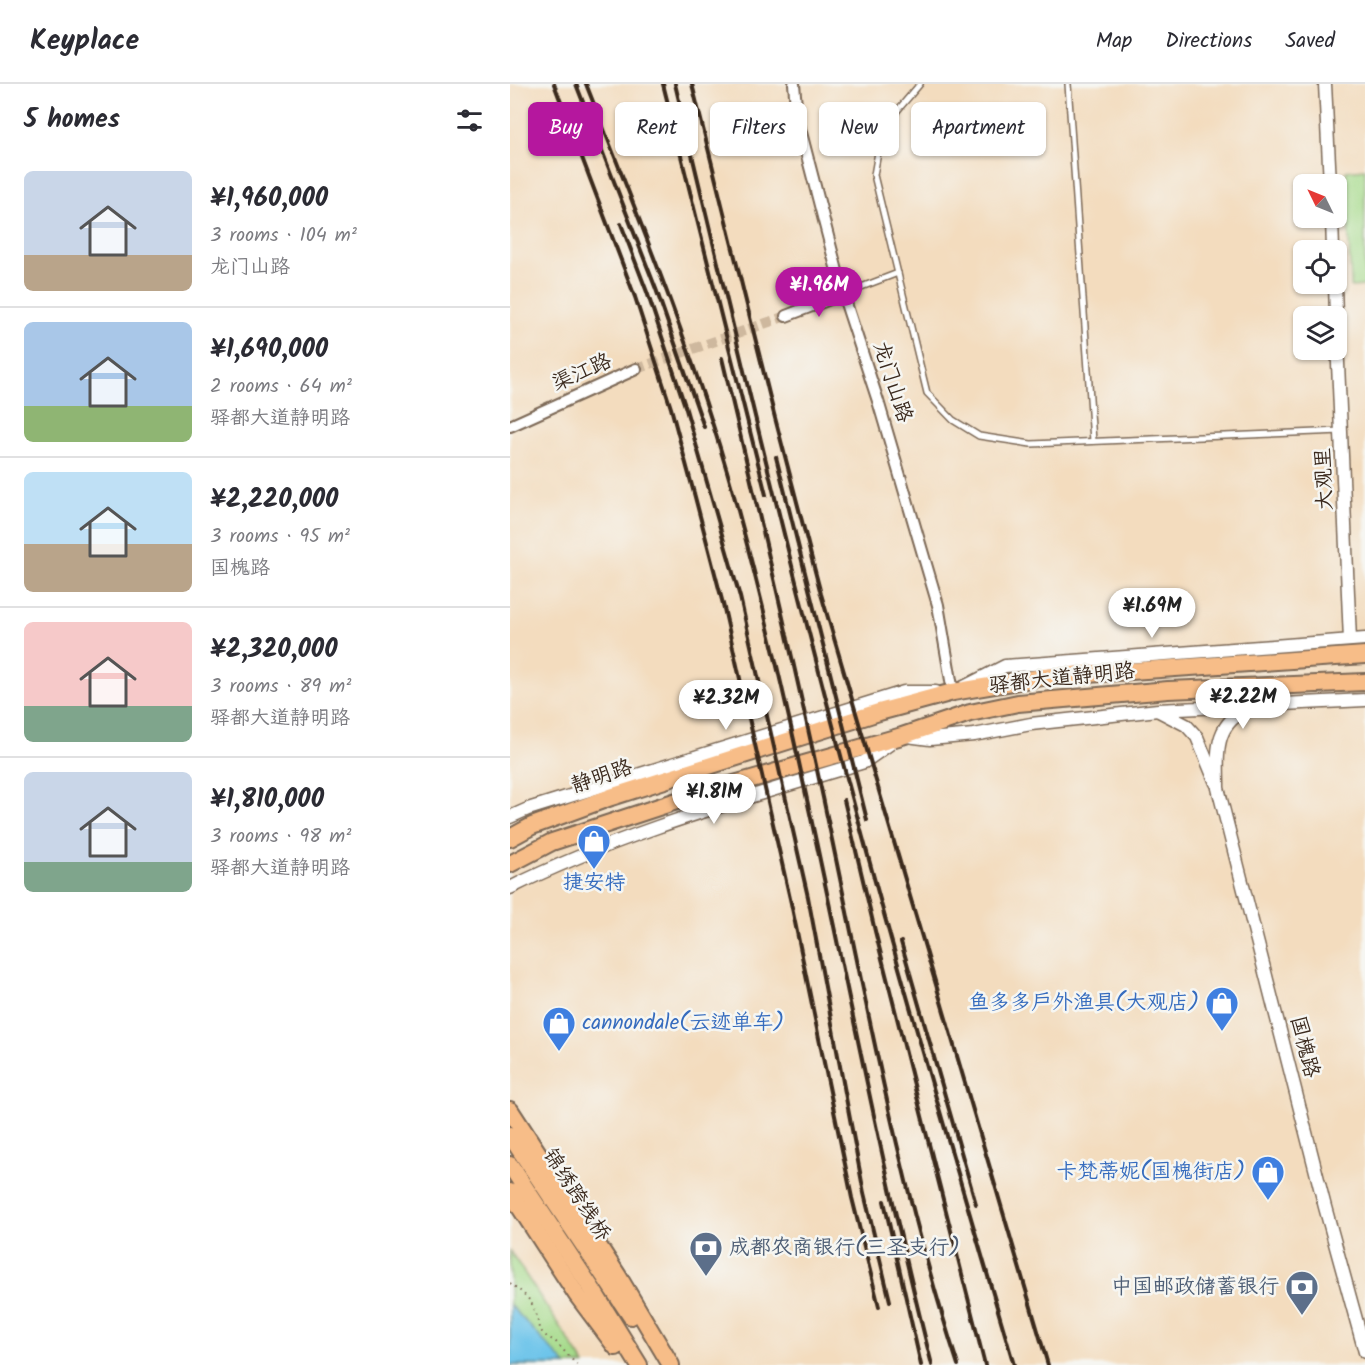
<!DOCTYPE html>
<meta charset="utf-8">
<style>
body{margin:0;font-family:Kalam,"LXGW WenKai TC",sans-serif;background:#f2f2f3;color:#2b2b33;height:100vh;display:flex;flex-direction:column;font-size:22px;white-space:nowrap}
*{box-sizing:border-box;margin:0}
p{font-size:20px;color:#7c7c81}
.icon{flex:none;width:33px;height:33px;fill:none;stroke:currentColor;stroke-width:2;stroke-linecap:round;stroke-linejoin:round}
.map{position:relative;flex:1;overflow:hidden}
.panel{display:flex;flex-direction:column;background:#fff;width:510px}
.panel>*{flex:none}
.guide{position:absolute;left:18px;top:18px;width:570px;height:54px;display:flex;gap:12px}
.needle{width:39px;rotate:313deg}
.buttons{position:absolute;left:783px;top:90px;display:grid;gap:12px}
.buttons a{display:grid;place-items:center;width:54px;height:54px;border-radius:9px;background:#fff;box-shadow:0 2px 4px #0004;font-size:30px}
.price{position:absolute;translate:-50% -51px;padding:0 14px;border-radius:21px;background:#fff;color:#222;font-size:20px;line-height:39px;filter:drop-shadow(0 2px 3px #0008)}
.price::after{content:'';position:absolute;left:50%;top:36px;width:18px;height:14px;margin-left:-9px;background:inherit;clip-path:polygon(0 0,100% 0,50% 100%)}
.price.active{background:#b5179e;color:#fff}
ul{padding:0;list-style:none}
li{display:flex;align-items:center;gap:18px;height:150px;padding:0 24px}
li+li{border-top:2px solid #e1e1e2}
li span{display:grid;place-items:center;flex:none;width:168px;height:120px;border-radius:9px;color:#555}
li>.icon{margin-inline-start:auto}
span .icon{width:72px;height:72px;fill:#fffc;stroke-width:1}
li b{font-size:26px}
h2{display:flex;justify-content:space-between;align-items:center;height:72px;padding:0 24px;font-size:26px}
.pill{padding:0 21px;border-radius:9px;background:#fff;box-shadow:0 2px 4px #0004;font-size:21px;line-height:54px}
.pill.active{background:#b5179e;color:#fff}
header{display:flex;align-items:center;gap:36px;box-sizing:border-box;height:84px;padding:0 30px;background:#fff;border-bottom:2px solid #e1e1e2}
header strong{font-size:28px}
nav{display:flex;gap:33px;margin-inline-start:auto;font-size:21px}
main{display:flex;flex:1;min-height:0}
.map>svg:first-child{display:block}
.green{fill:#a5da8a;stroke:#708254;stroke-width:1.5}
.water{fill:#6dc4ea;stroke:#547784;stroke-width:1.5}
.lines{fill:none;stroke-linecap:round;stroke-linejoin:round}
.minor-tunnel{stroke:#ceb89e;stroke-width:10;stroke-dasharray:10 5;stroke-linecap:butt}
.service-casing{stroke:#7b6856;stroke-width:8}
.minor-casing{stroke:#7b6856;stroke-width:14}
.tertiary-casing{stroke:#7b6856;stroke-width:15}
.primary-casing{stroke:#7b6856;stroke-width:20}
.path{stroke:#7b6856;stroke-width:2;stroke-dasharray:1.5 4.5;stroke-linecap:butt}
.service{stroke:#fff;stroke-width:5}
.minor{stroke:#fff;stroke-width:10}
.tertiary{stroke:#fff;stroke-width:12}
.primary{stroke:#f7bd88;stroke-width:16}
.rail{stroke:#3b2a1e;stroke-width:4}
.labels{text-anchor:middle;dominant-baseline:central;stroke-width:5;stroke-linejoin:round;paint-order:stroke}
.street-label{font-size:21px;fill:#3b2a1e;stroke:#f6f6f2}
.shop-label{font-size:21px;fill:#366cbe;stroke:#f6f6f2;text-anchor:end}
.service-label{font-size:21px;fill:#4e5e75;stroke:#f6f6f2;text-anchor:start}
</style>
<header>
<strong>Keyplace</strong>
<nav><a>Map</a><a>Directions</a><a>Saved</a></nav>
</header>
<main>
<section class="panel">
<h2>5 homes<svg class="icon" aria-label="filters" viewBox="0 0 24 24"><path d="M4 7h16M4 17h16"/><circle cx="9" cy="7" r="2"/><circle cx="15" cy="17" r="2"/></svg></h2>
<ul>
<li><span style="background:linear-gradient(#c9d6e8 70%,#b9a48a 0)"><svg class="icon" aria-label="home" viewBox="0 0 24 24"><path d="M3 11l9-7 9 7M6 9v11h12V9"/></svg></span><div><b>¥1,960,000</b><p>3 rooms · 104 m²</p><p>龙门山路</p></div></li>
<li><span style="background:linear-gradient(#a9c7e8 70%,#8fb573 0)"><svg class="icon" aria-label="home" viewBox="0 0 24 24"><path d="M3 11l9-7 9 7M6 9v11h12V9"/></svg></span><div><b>¥1,690,000</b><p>2 rooms · 64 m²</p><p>驿都大道静明路</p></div></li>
<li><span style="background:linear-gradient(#bfe0f5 60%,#b9a48a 0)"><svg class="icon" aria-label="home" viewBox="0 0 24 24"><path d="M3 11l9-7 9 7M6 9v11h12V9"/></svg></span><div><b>¥2,220,000</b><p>3 rooms · 95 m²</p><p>国槐路</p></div></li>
<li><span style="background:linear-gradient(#f6c9c9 70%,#7fa58c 0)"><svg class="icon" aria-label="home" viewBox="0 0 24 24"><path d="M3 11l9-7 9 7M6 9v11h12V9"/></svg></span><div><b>¥2,320,000</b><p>3 rooms · 89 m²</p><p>驿都大道静明路</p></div></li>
<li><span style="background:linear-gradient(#c9d6e8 75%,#7fa58c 0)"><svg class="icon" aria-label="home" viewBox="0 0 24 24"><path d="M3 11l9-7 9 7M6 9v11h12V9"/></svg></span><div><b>¥1,810,000</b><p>3 rooms · 98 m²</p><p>驿都大道静明路</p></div></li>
</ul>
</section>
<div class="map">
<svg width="855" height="1281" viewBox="0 0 855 1281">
<rect width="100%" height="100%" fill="#f6f6f2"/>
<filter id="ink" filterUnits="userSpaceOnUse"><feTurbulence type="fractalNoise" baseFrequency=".0167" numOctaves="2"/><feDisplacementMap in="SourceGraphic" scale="12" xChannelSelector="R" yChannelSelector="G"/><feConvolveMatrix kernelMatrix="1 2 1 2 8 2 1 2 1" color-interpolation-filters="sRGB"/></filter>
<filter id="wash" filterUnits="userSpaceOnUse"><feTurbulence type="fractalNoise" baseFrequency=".008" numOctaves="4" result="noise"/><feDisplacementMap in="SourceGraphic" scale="24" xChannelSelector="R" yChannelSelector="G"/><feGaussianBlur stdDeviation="1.35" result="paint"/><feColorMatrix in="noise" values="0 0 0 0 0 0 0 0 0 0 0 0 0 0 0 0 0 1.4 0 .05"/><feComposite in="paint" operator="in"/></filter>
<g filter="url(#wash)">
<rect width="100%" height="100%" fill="#f3dcbe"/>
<g class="green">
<polygon points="855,85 855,202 841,203 836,87"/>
<polygon points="0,1167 75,1281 0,1281"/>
</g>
<polygon class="water" points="0,1221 56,1281 0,1281"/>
</g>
<g filter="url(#ink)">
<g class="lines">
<polyline class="minor-tunnel" points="126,285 276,232"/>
<defs>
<g id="service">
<polyline points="410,0 387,27 370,57 364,91 417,309 443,336 469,352 521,360 832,347"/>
<polyline points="558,0 583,357"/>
<polyline points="333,210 388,189"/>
</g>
<g id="minor">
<polyline points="284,0 287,33 333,210 368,317 428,521 443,608"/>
<polyline points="276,232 333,210"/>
<polyline points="0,342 126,285"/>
</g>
<g id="tertiary">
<polyline points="815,0 820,100"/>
<polyline points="822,134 823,166"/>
<polyline points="825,200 826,232"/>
<polyline points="826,233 840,556"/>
<polyline points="454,603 495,582 855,555"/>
<path d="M 740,624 C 702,640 708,670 708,704 L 815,1123 L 855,1268"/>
<polyline points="649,627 676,641 687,653 706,699"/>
<polyline points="397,652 420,655 464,651 521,640 648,626 855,616"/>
<polyline points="0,733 18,725 394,608 426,608"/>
<path d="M 0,804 C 112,748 234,715 354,678 L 381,659"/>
</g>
<g id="primary">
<polyline points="0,754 22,742 101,713 369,628 443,608 533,593 855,571"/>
<polyline points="0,780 42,758 182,712 392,652 460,629 508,619 658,606 855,598"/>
<polyline points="0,1026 108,1192 161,1281"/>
<polyline points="0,1051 121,1232"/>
<polyline points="0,1081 82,1205 129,1281"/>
<polyline points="0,1108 67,1211 106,1263"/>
</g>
</defs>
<use href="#service" class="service-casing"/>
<use href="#minor" class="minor-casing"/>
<use href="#tertiary" class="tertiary-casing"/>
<use href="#primary" class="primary-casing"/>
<path class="path" d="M 0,1199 C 19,1213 26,1220 29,1245 L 37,1253 L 45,1257 L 67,1281"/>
<use href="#service" class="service"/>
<use href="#minor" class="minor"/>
<use href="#tertiary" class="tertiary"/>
<use href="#primary" class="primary"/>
<g class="rail">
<polyline points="44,0 125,213 161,324 185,413 213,520 281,819 342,1114 369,1223"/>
<polyline points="66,0 146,205 194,343"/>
<path d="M 76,0 C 129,134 184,269 223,408 C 302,696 348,992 422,1281"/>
<polyline points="153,0 256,411"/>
<path d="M 165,0 C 221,233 276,467 338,698 C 390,893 447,1087 504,1281"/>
<polyline points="182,0 264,330 311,510 538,1281"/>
<polyline points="111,140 137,208 175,322 230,513 298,813 354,1109 380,1217"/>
<path d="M 212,274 C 250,434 288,594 322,756 C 359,932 392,1110 448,1281"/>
<polyline points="266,373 357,736"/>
<polyline points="334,716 365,847 475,1281"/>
<polyline points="391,858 466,1120"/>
<polyline points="374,1117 411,1281"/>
</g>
</g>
</g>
<defs>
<symbol id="shop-pin" viewBox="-11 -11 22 30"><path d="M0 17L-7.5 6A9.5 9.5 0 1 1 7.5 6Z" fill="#3f7fe0" stroke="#f6f6f2"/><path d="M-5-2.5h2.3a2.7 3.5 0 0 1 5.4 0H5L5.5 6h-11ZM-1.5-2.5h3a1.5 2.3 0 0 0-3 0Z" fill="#fff"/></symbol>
<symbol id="bank-pin" viewBox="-11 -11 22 30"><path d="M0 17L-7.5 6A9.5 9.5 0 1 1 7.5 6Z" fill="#5c6f8a" stroke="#f6f6f2"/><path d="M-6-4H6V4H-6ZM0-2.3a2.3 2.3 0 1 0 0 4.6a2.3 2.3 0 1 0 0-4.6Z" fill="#fff"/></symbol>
</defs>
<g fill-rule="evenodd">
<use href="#shop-pin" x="65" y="738" width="38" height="52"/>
<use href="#shop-pin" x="693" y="900" width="38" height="52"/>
<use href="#shop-pin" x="30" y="920" width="38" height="52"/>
<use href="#shop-pin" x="739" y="1069" width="38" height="52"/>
<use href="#bank-pin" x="177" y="1145" width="38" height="52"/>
<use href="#bank-pin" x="773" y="1184" width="38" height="52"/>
</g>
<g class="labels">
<g class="street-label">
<text transform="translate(72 289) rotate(-24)">渠江路</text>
<text transform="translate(382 298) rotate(72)">龙门山路</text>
<text transform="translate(815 395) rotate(-92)">大观里</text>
<text transform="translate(552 595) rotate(-6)">驿都大道静明路</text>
<text transform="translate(92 693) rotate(-19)">静明路</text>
<text transform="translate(794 963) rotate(76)">国槐路</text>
<text transform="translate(66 1111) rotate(57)">锦绣跨线桥</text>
</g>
<g class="shop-label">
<text x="84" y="799" text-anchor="middle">捷安特</text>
<text x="689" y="919">鱼多多户外渔具(大观店)</text>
<text x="72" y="939" text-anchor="start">cannondale(云迹单车)</text>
<text x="735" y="1088">卡梵蒂妮(国槐街店)</text>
</g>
<g class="service-label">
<text x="219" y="1164">成都农商银行(三圣支行)</text>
<text x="769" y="1203" text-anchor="end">中国邮政储蓄银行</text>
</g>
</g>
</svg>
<div class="buttons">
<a><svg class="needle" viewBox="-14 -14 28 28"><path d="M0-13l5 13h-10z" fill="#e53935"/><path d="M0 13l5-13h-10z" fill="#7c7c81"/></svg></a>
<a><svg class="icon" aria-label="locate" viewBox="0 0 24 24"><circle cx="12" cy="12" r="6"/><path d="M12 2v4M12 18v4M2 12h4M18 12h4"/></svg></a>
<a><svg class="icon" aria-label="layers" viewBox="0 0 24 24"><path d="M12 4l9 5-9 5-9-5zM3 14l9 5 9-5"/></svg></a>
</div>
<b class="price active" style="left:309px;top:234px">¥1.96M</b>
<b class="price" style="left:642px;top:555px">¥1.69M</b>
<b class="price" style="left:733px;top:646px">¥2.22M</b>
<b class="price" style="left:216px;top:647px">¥2.32M</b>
<b class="price" style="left:204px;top:741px">¥1.81M</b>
<div class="guide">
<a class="pill active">Buy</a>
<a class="pill">Rent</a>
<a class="pill">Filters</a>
<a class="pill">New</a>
<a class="pill">Apartment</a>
</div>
</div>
</main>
